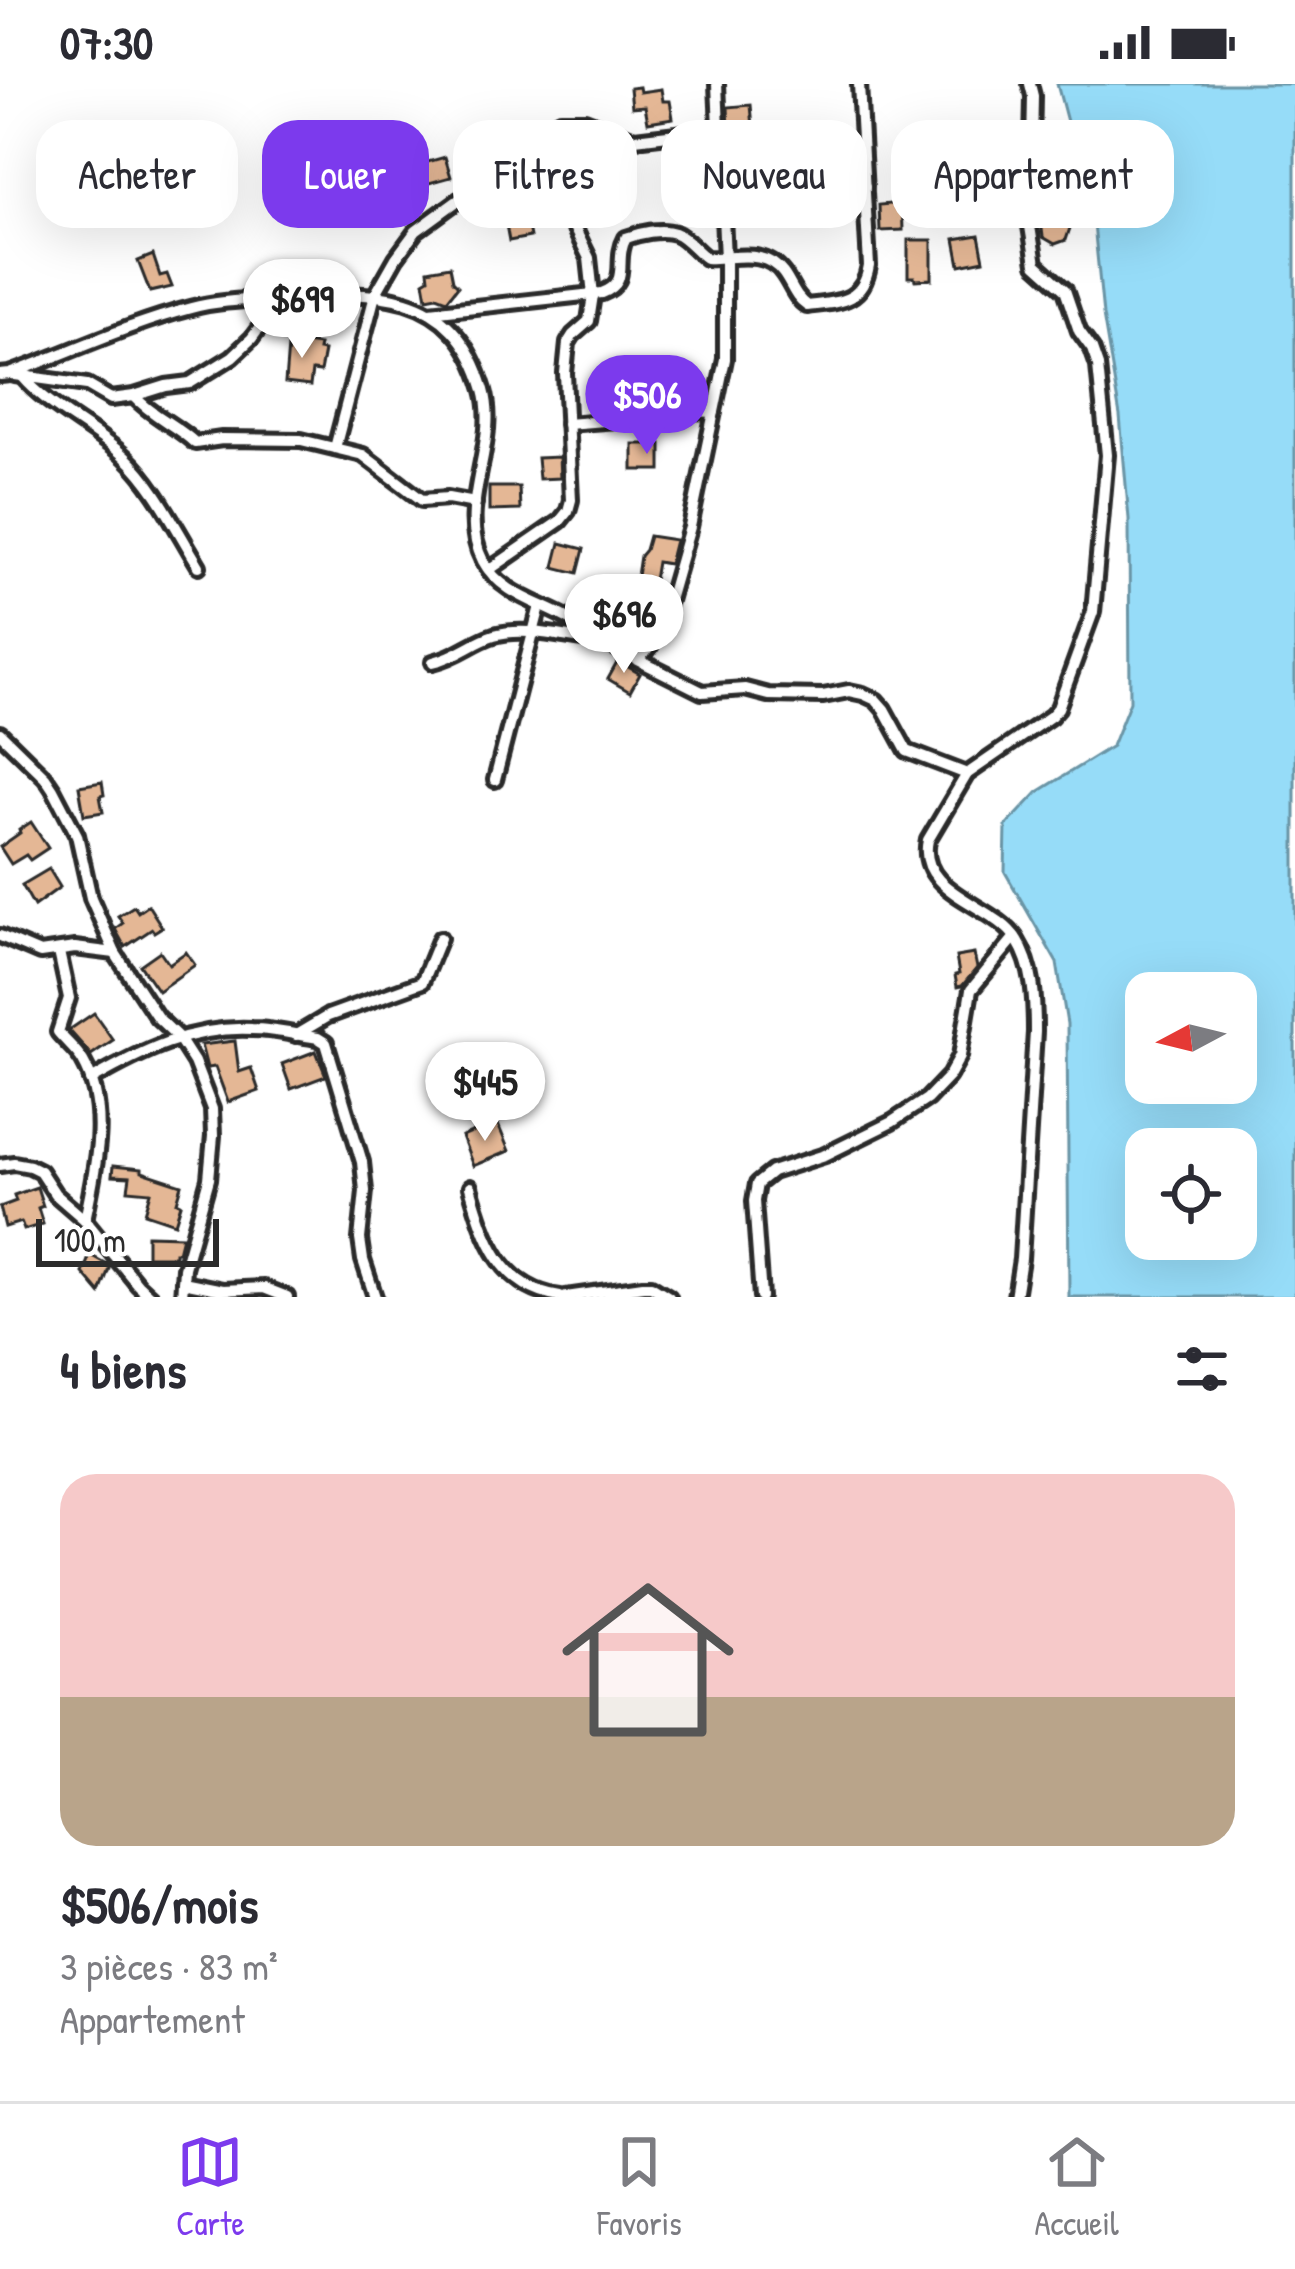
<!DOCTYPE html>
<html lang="fr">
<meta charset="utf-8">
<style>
body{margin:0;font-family:"Patrick Hand",sans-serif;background:#f7f7f7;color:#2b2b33;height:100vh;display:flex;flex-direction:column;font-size:45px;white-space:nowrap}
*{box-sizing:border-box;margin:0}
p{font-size:39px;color:#7c7c81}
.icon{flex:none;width:66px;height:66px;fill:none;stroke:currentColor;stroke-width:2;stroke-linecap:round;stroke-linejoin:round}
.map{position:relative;height:1213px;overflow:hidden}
.panel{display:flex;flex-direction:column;background:#fff;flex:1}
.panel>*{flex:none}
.hud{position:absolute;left:36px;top:36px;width:1224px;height:108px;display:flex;gap:24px}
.needle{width:78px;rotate:263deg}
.controls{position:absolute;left:1125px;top:888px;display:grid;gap:24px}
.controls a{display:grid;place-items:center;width:132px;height:132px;border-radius:24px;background:#fff;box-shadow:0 12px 48px #0002;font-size:60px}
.scale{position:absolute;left:36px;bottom:30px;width:183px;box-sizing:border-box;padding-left:12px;border:6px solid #2b2b2b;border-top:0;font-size:33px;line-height:42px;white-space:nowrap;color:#2b2b2b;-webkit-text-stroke:9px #fff;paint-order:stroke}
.price{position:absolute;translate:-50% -102px;padding:0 27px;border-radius:42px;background:#fff;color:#222;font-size:39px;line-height:78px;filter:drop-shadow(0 3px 6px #0008)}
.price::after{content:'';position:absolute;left:50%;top:72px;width:36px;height:27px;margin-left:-18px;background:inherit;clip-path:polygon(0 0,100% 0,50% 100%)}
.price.on{background:#7c3aed;color:#fff}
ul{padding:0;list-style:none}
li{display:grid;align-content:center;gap:24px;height:636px;padding:0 60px}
li span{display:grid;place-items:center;height:372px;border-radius:36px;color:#555}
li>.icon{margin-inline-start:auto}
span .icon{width:216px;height:216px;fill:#fffc;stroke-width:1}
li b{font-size:51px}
h2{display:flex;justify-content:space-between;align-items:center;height:144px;padding:0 60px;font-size:51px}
.tag{padding:0 42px;border-radius:36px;background:#fff;box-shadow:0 12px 48px #0002;font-size:42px;line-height:108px}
.tag.on{background:#7c3aed;color:#fff}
.status{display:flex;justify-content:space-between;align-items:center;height:84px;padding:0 60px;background:#fff;direction:ltr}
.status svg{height:33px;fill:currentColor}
.tabs{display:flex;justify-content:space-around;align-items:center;height:168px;border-top:3px solid #e1e1e2;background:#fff;font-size:33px;color:#7c7c81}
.tabs a{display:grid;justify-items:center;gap:6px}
.tabs .on{color:#7c3aed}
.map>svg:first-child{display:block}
.water{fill:#96dcf8;stroke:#6b95a6;stroke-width:3;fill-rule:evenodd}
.building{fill:#e4b795;stroke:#2b2b2b;stroke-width:3}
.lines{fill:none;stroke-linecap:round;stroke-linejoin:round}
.minor-casing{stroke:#2b2b2b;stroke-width:20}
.minor{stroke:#fff;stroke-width:10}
</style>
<div class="status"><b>07:30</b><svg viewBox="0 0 49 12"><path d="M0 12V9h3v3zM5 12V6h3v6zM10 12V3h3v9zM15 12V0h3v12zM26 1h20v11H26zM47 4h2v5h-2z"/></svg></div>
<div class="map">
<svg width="1295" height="1213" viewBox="0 0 1295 1213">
<rect width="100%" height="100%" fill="#fff"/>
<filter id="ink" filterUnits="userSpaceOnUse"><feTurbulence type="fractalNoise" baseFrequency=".00833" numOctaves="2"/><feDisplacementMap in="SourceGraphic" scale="24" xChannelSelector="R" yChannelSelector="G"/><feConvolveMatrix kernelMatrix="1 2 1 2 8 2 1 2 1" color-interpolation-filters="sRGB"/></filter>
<g filter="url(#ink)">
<path class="water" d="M 1057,0 L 1295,0 L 1295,1213 L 1069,1213 L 1067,940 L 1057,879 L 1005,788 L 1006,742 L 1038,708 L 1112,662 L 1130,617 L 1129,435 L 1120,332 L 1103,231 L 1094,140 ZM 1146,909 L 1236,909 L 1236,999 L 1146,999 ZM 1146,1065 L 1236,1065 L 1236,1155 L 1146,1155 Z"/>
<g class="building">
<polygon points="639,3 640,8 661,5 663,17 670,17 673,34 648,38 645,22 632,23 630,4"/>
<polygon points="751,21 753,43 729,45 728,23"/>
<polygon points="786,56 787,79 768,80 768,75 758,76 757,58"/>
<polygon points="445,73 451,93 422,101 417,81"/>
<polygon points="1059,112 1071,141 1066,156 1055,160 1043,153 1040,129 1041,119"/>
<polygon points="902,119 903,146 880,147 879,121"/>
<polygon points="525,126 530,153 509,157 504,130"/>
<polygon points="979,151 984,176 960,181 955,155"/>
<polygon points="908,156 932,156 932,195 915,196 914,193 908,193"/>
<polygon points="153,171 160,192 167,190 172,203 150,208 138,177"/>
<polygon points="450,182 453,197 458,202 447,216 437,212 427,214 424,197 429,194 428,186"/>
<polygon points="289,250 306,253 305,259 319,261 318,266 324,267 320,288 312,287 310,302 285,299"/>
<rect x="633" y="360" width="28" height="26"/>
<polygon points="559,373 560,394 539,395 537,374"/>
<polygon points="489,403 519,403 520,426 489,427"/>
<polygon points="649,452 675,456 669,480 657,478 654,496 637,492 640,472 645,466"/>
<polygon points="560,459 584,465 578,489 554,483"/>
<polygon points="624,517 654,524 649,547 642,557 630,556 632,548 619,543 617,536"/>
<polygon points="618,577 640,590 630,608 608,595"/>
<polygon points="102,698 104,711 100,712 103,728 84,731 79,702"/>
<polygon points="31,738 48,764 30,776 26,771 11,780 0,763 20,749 19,746"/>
<polygon points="49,785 60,803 34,822 22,801"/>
<polygon points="148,821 162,843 154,848 152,845 125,863 115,845 123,839 118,832 134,822 138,828"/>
<polygon points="160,867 169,880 186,868 195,881 158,907 140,881"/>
<polygon points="974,870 977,884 962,902 957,903 955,891 959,890 956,873"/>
<polygon points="94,929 113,956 91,971 69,946"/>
<polygon points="235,957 239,988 251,984 259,1007 228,1018 215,983 207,984 201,961"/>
<polygon points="316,967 326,992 291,1005 282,980"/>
<polygon points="497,1038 509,1067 473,1082 462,1053"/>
<polygon points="113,1082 142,1085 142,1088 182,1101 177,1118 181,1120 175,1139 145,1129 151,1108 128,1106 130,1093 112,1092"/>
<polygon points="37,1103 43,1122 38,1124 43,1140 24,1146 21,1138 5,1143 0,1123 16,1117 14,1111"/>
<polygon points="147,1151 182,1152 178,1168 175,1168 175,1172 147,1172"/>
<polygon points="90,1171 110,1182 100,1209 83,1189"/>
</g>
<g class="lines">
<defs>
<g id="minor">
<polyline points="722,110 753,101 865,102"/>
<path d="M 430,228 L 602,209 C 632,197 613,177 626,154 C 639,149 661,144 675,149 C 686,153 696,167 706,174 C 732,176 764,163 783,189 C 792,201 794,213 807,222 C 838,218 863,219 869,182 L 859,0"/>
<path d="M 0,291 L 10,290 C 70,268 129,240 191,224 C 220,216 252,216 282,214 C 371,207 453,200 484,306 C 500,362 455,423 483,477 C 499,508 537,518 565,533 C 589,547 611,562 636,575 L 646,568 L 660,548 L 690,443 L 725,275 L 725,175 L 717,0"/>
<polyline points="15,291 87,301 111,315 134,312 166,302 190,299 232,273 252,254 266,235 265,215"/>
<path d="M 22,292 C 50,325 93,343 125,373 C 156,402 176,445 199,482"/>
<path d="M 134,312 C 152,332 176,341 195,359 L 222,355 L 301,356 L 363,371 L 422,416 L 448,414 L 475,419"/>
<polyline points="567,340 641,334 673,326 714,328"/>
<polyline points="335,364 375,211 396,174 416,147 464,112 539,48 560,36 585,36 635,55 718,45"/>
<polyline points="489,486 560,437 568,427 571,416 565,289 568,259 573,251 589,237 593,211 589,174 569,133 547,43"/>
<polyline points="636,575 702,608 745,605 768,611 823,612 849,607 863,610 876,616 884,625 907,667 967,690"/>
<path d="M 433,578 C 459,572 472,558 494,551 C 526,542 566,554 598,557"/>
<polyline points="0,649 45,693 53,705 77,751 91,814 115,869 157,933 178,953 194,978 212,1025 213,1052 209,1095 184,1184 182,1213"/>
<polyline points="495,696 540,522"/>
<polyline points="0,852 40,869 75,864 115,869"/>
<path d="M 59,868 L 69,914 L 58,948 C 66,958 76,965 83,977 C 111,1026 95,1085 85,1136"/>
<polyline points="296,951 328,932 422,898 440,854"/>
<path d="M 91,996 C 141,967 192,942 252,945 C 274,945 297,951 318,954 L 326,959 L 362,1078 L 365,1107 L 360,1155 L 363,1176 L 375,1213"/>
<polyline points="0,1081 14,1079 30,1082 40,1087 55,1110 85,1136 138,1201 151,1213"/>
<path d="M 470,1103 C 485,1154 500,1204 560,1213"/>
<polyline points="183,1198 223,1206 264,1204 287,1213"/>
<polyline points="566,1213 643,1202 651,1202 669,1213"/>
<polyline points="761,1213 754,1117 757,1100 772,1088 825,1071 892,1038 927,1015 949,992 960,972 971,906 1015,853"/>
<path d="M 1015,1213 L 1021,1175 L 1035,948 C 1035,916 1034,883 1017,856 C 995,820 916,810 928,756 L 967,690 L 1051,632 L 1058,624 L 1093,528 L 1107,371 L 1098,282 L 1092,265 L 1079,247 L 1065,206 L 1036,180 L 1029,136 L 1036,84 L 1032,65 L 1033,12 L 1030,0"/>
</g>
</defs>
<use href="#minor" class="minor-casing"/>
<use href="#minor" class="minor"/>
</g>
</g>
</svg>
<div class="controls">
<a><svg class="needle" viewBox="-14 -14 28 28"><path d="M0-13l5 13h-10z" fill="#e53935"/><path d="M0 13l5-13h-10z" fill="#7c7c81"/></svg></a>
<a><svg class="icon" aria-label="locate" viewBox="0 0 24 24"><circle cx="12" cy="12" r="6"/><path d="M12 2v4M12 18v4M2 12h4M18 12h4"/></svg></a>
</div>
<div class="scale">100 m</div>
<b class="price" style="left:302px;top:277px">$699</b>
<b class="price on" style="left:647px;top:373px">$506</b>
<b class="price" style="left:624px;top:592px">$696</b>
<b class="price" style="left:485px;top:1060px">$445</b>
<div class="hud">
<a class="tag">Acheter</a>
<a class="tag on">Louer</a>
<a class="tag">Filtres</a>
<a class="tag">Nouveau</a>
<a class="tag">Appartement</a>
</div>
</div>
<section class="panel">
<h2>4 biens<svg class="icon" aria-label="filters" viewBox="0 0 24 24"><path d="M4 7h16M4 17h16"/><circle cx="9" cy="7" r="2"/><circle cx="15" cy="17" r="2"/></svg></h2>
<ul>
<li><span style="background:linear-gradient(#f6c9c9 60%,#b9a48a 0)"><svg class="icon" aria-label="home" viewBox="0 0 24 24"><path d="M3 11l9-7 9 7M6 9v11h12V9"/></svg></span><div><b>$506/mois</b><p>3 pièces · 83 m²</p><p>Appartement</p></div></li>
</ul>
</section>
<nav class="tabs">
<a class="on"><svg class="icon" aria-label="map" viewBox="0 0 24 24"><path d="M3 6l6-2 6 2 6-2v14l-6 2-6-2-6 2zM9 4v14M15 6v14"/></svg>Carte</a>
<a><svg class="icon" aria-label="saved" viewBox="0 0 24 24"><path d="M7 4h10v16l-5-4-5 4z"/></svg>Favoris</a>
<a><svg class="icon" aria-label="home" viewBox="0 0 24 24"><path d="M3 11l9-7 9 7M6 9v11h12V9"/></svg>Accueil</a>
</nav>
